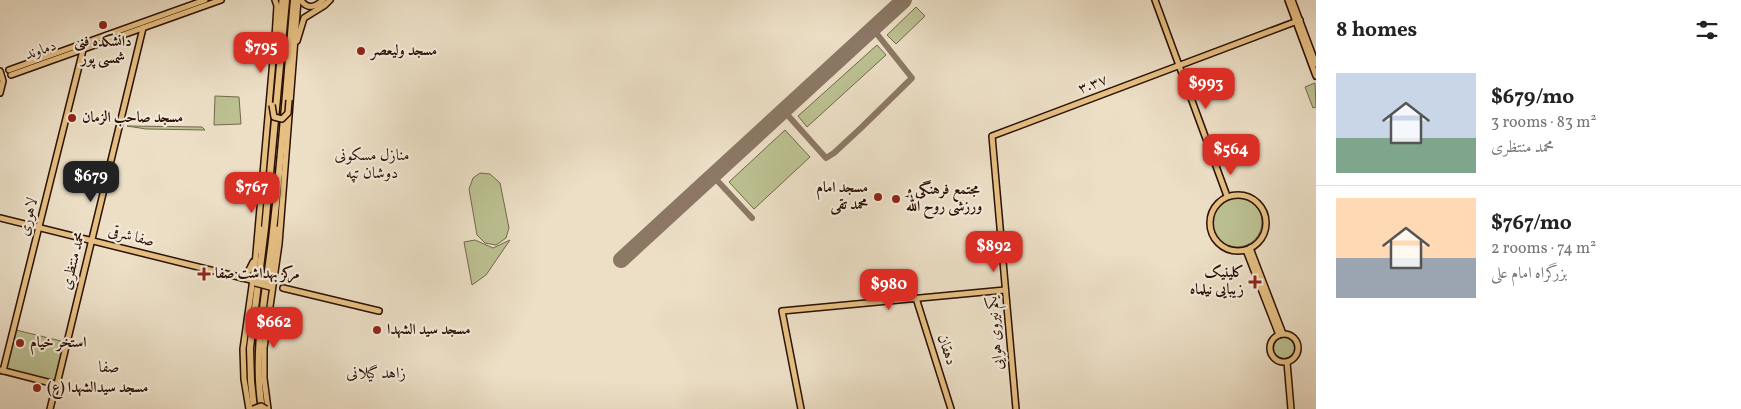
<!DOCTYPE html>
<meta charset="utf-8">
<style>
body{margin:0;font-family:Vollkorn,Amiri,serif;background:#f6f6f6;color:#222;height:100vh;display:flex;flex-direction:column;font-size:19px;white-space:nowrap}
*{box-sizing:border-box;margin:0}
p{font-size:16px;color:#767676}
.icon{flex:none;width:28px;height:28px;fill:none;stroke:currentColor;stroke-width:2;stroke-linecap:round;stroke-linejoin:round}
.map{position:relative;flex:1;overflow:hidden}
.panel{display:flex;flex-direction:column;background:#fff;width:425px}
.panel>*{flex:none}
.price{position:absolute;translate:-50% -42px;padding:0 11px;border-radius:10px;background:#d93025;color:#fff;font-size:16px;line-height:32px;filter:drop-shadow(0 1px 2px #0008)}
.price::after{content:'';position:absolute;left:50%;top:30px;width:15px;height:11px;margin-left:-8px;background:inherit;clip-path:polygon(0 0,100% 0,50% 100%)}
.price.active{background:#222;color:#fff}
ul{padding:0;list-style:none}
li{display:flex;align-items:center;gap:15px;height:125px;padding:0 20px}
li+li{border-top:1px solid #e0e0e0}
li span{display:grid;place-items:center;flex:none;width:140px;height:100px;border-radius:0px;color:#555}
li>.icon{margin-inline-start:auto}
span .icon{width:60px;height:60px;fill:#fffc;stroke-width:1}
li b{font-size:21px}
h2{display:flex;justify-content:space-between;align-items:center;height:60px;padding:0 20px;font-size:21px}
main{display:flex;flex:1;min-height:0}
.map>svg:first-child{display:block}
.green{fill:#bcc192;stroke:#73684b}
.lines{fill:none;stroke-linecap:round;stroke-linejoin:round}
.taxiway{stroke:#8b7865;stroke-width:6}
.runway{stroke:#8b7865;stroke-width:16}
.major-casing{stroke:#2a1004;stroke-width:8}
.highway-casing{stroke:#2a1004;stroke-width:9}
.major{stroke:#e6c083;stroke-width:5}
.highway{stroke:#e6c083;stroke-width:6}
.major-bridge-casing{stroke:#2a1004;stroke-width:8;stroke-linecap:butt}
.major-bridge{stroke:#e6c083;stroke-width:5}
.poi-dot{fill:#8f2418;stroke:#f3eada;stroke-width:2}
.labels{text-anchor:middle;dominant-baseline:central;stroke-width:4.5;stroke-linejoin:round;paint-order:stroke}
.poi-label{font-size:15px;font-weight:bold;fill:#2a1004;stroke:#f3eada;text-anchor:start}
.street-label{font-size:15px;fill:#2a1004;stroke:#f3eada}
.neighbourhood-label{font-size:16px;fill:#2a1004;stroke:#f3eada}
</style>
<main>
<div class="map">
<svg width="1316" height="409" viewBox="0 0 1316 409">
<rect width="100%" height="100%" fill="#ecdfc6"/>
<filter id="stains"><feTurbulence type="fractalNoise" baseFrequency=".004" numOctaves="4"/><feColorMatrix values="0 0 0 0 .2 0 0 0 0 .09 0 0 0 0 .02 0 0 0 .5 -.17"/></filter>
<radialGradient id="worn" r=".72"><stop offset=".6" stop-color="#630" stop-opacity="0"/><stop offset="1" stop-color="#630" stop-opacity=".3"/></radialGradient>
<g class="green">
<polygon points="916,7 925,16 896,44 887,35"/>
<polygon points="877,45 886,55 807,127 798,116"/>
<polygon points="1315,83 1316,107 1313,108 1305,87"/>
<polygon points="215,96 239,97 241,124 214,125"/>
<polygon points="127,126 202,127 205,130 146,129"/>
<polygon points="785,130 810,157 754,209 729,182"/>
<polygon points="480,173 490,174 500,183 509,228 506,238 496,245 485,243 477,235 469,189 473,178"/>
<circle cx="1237" cy="222" r="25"/>
<polygon points="475,240 493,248 510,240 486,275 472,285 464,242"/>
<polygon points="16,330 65,342 55,382 6,370"/>
<circle cx="1284" cy="348" r="12"/>
</g>
<g class="lines">
<g class="taxiway">
<polyline points="784,111 826,158 834,153 862,127 912,78 873,29"/>
<polyline points="713,176 752,218"/>
</g>
<polyline class="runway" points="621,260 904,0"/>
<defs>
<g id="major">
<path d="M 301,0 C 307,10 316,7 323,0"/>
<polyline points="1155,0 1227,196"/>
<polyline points="1288,0 1316,76"/>
<polyline points="1292,0 1316,64"/>
<polyline points="297,41 304,18 325,5 330,0"/>
<polyline points="278,42 282,0"/>
<polyline points="9,70 205,0"/>
<polyline points="0,71 3,81 0,93"/>
<polyline points="11,75 221,0"/>
<circle cx="1238" cy="223" r="28"/>
<polyline points="0,218 255,281"/>
<polyline points="1250,248 1283,334"/>
<polyline points="1246,250 1279,335"/>
<polyline points="259,251 261,229"/>
<polyline points="270,275 277,229"/>
<polyline points="242,278 249,270 253,262"/>
<polyline points="283,288 379,311"/>
<polyline points="916,298 951,409"/>
<circle cx="1284" cy="348" r="14"/>
<polyline points="1287,362 1291,409"/>
<polyline points="0,370 55,384"/>
<polyline points="3,371 83,50"/>
<polyline points="57,384 143,28"/>
<polyline points="50,409 56,385"/>
<polyline points="249,409 244,379 243,349 255,265 275,37 277,6 275,0"/>
<polyline points="268,409 264,378 264,348 279,244 298,0"/>
<polyline points="801,409 782,311 1005,290"/>
<polyline points="1016,409 992,136 1300,20"/>
</g>
<g id="highway">
<polyline points="254,409 251,381 250,348 265,228 286,0"/>
<path d="M 262,409 C 252,350 267,290 273,231 C 282,154 287,77 294,0"/>
</g>
</defs>
<use href="#major" class="major-casing"/>
<use href="#highway" class="highway-casing"/>
<use href="#major" class="major"/>
<use href="#highway" class="highway"/>
<defs>
<g id="major-bridge">
<polyline points="272,105 274,117 282,119 288,113 289,100"/>
<polyline points="256,279 271,282"/>
<polyline points="255,283 270,287"/>
<polyline points="253,409 261,406 266,409"/>
</g>
</defs>
<use href="#major-bridge" class="major-bridge-casing"/>
<use href="#major-bridge" class="major-bridge"/>
</g>
<g class="poi-dot">
<circle cx="103" cy="25" r="5"/>
<circle cx="361" cy="51" r="5"/>
<circle cx="72" cy="118" r="5"/>
<circle cx="878" cy="197" r="5"/>
<circle cx="896" cy="199" r="5"/>
<path d="M201.5 266.5h5v5h5v5h-5v5h-5v-5h-5v-5h5z"/>
<path d="M1252.5 274.5h5v5h5v5h-5v5h-5v-5h-5v-5h5z"/>
<circle cx="377" cy="330" r="5"/>
<circle cx="20" cy="343" r="5"/>
<circle cx="37" cy="388" r="5"/>
</g>
<g class="labels">
<g class="poi-label">
<text x="103" y="42" text-anchor="middle">دانشکده فنی<tspan x="103" dy="17">شمسی پور</tspan></text>
<text x="371" y="51">مسجد ولیعصر</text>
<text x="82" y="118">مسجد صاحب الزمان</text>
<text x="868" y="188" text-anchor="end">مسجد امام<tspan x="868" dy="17">محمد تقی</tspan></text>
<text x="906" y="190">مجتمع فرهنگی و<tspan x="906" dy="17">ورزشی روح الله</tspan></text>
<text x="1244" y="273" text-anchor="end">کلینیک<tspan x="1244" dy="17">زیبایی نیلماه</tspan></text>
<text x="215" y="274">مرکز بهداشت صفا</text>
<text x="387" y="330">مسجد سید الشهدا</text>
<text x="30" y="343">استخر خیام</text>
<text x="47" y="388">مسجد سیدالشهدا (ع)</text>
</g>
<g class="street-label">
<text transform="translate(41 51) rotate(-19)">دماوند</text>
<text transform="translate(1093 85) rotate(-21)">۳.۳۷</text>
<text transform="translate(29 217) rotate(-76)">لاهوری</text>
<text transform="translate(131 237) rotate(14)">صفا شرقی</text>
<text transform="translate(74 261) rotate(-76)">محمد منتظری</text>
<text transform="translate(996 333) rotate(-95)">یکم نیروی هوایی</text>
<text transform="translate(946 350) rotate(72)">دهقان</text>
</g>
<g class="neighbourhood-label">
<text x="372" y="156">منازل مسکونی<tspan x="372" dy="18">دوشان تپه</tspan></text>
<text x="109" y="368">صفا</text>
<text x="376" y="374">زاهد گیلانی</text>
</g>
</g>
<rect width="100%" height="100%" filter="url(#stains)"/>
<rect width="100%" height="100%" fill="url(#worn)"/>
</svg>
<b class="price" style="left:261px;top:74px">$795</b>
<b class="price" style="left:1206px;top:110px">$993</b>
<b class="price" style="left:1231px;top:176px">$564</b>
<b class="price active" style="left:91px;top:203px">$679</b>
<b class="price" style="left:252px;top:214px">$767</b>
<b class="price" style="left:994px;top:273px">$892</b>
<b class="price" style="left:889px;top:311px">$980</b>
<b class="price" style="left:274px;top:349px">$662</b>
</div>
<section class="panel">
<h2>8 homes<svg class="icon" aria-label="filters" viewBox="0 0 24 24"><path d="M4 7h16M4 17h16"/><circle cx="9" cy="7" r="2"/><circle cx="15" cy="17" r="2"/></svg></h2>
<ul>
<li><span style="background:linear-gradient(#c9d6e8 65%,#7fa58c 0)"><svg class="icon" aria-label="home" viewBox="0 0 24 24"><path d="M3 11l9-7 9 7M6 9v11h12V9"/></svg></span><div><b>$679/mo</b><p>3 rooms · 83 m²</p><p>محمد منتظری</p></div></li>
<li><span style="background:linear-gradient(#ffd9b3 60%,#9aa5b1 0)"><svg class="icon" aria-label="home" viewBox="0 0 24 24"><path d="M3 11l9-7 9 7M6 9v11h12V9"/></svg></span><div><b>$767/mo</b><p>2 rooms · 74 m²</p><p>بزرگراه امام علی</p></div></li>
</ul>
</section>
</main>
